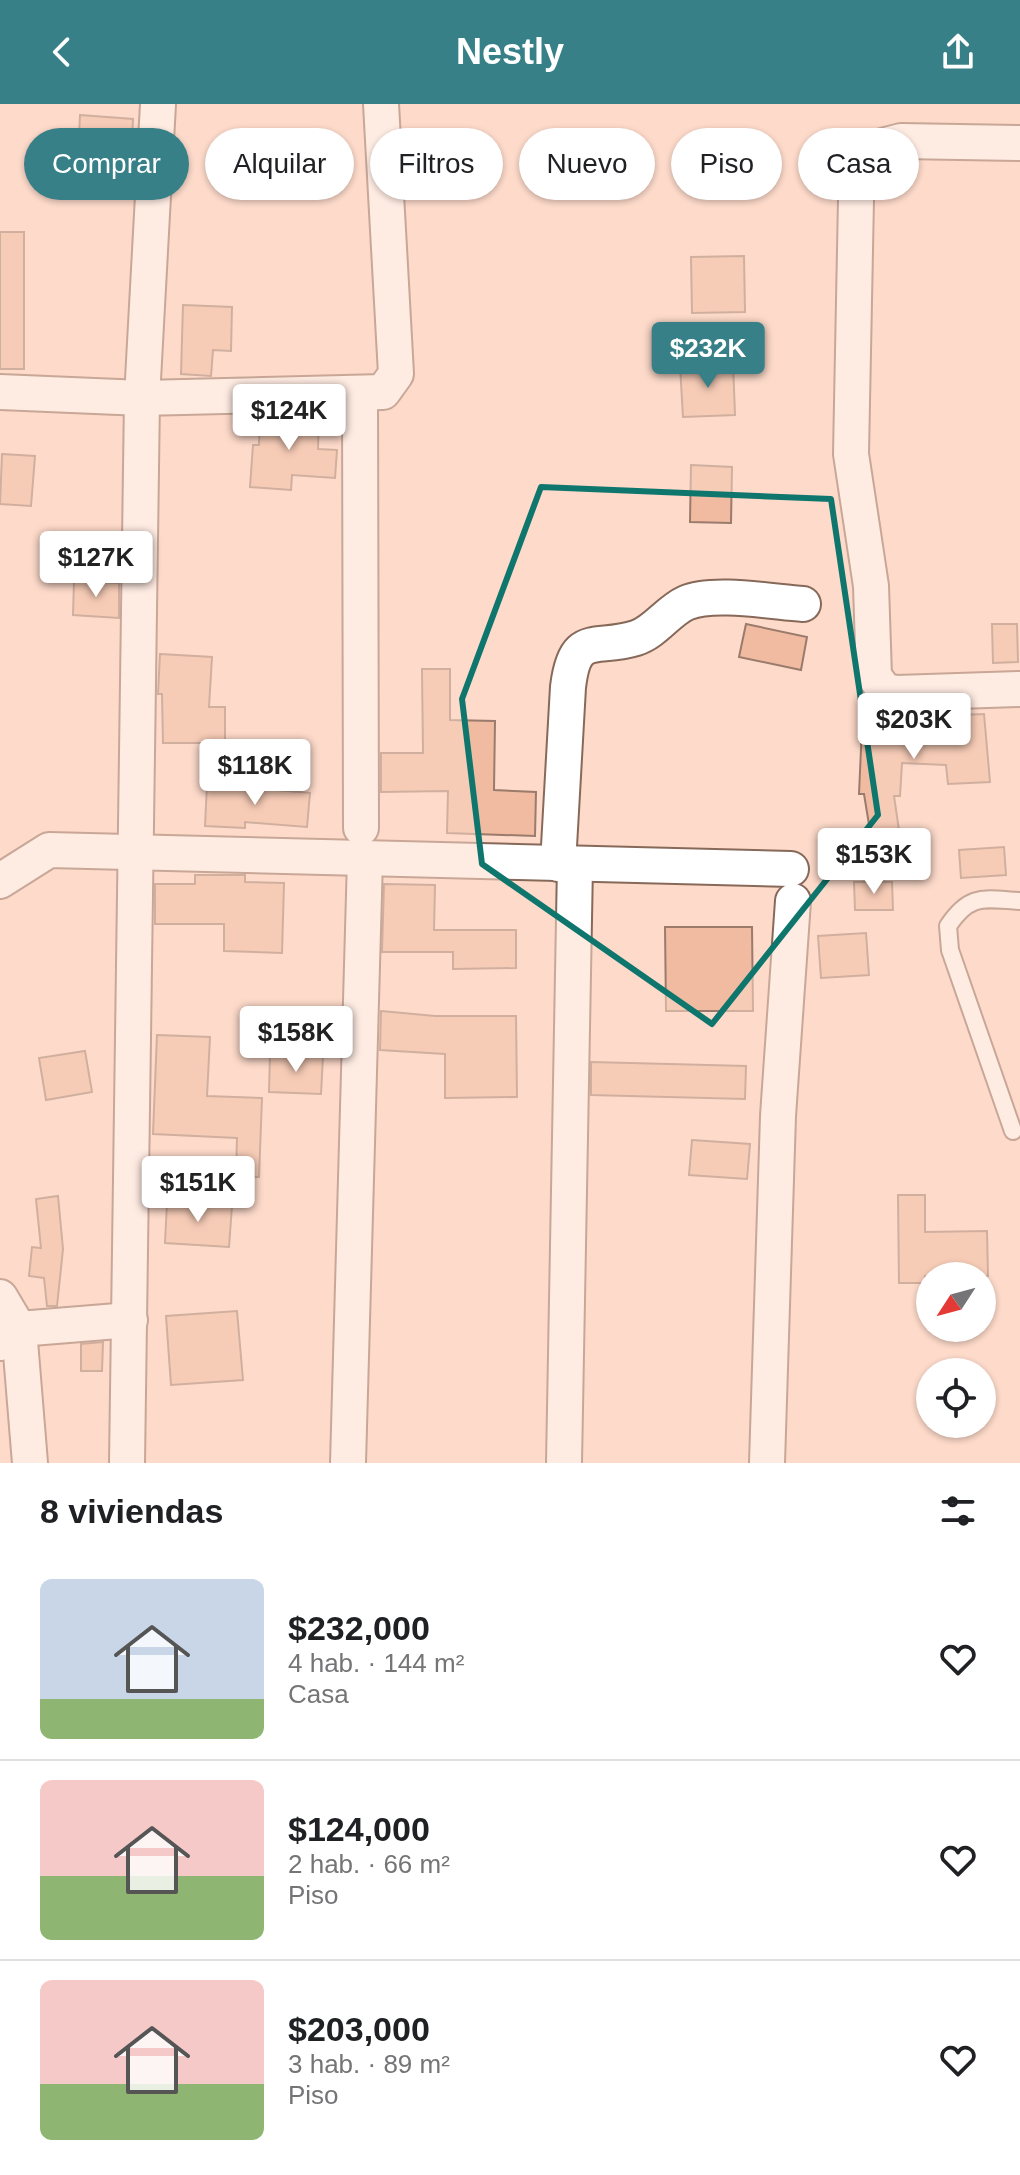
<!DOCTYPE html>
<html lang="es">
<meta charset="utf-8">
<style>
body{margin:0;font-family:Helvetica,sans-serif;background:#f6f6f6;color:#202124;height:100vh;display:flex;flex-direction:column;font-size:30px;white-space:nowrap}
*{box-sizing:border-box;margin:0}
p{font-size:26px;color:#757577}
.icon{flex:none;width:44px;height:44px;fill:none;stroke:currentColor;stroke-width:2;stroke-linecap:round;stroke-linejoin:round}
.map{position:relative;height:1359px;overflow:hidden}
.drawer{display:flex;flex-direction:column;background:#fff;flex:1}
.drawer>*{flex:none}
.hud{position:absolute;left:24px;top:24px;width:972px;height:72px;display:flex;gap:16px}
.needle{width:52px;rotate:234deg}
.buttons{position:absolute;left:916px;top:1158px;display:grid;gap:16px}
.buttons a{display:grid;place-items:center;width:80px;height:80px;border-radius:50%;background:#fff;box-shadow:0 2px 6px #0004;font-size:40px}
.price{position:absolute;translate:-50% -68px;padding:0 18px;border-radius:8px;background:#fff;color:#222;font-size:26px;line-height:52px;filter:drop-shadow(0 2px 4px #0008)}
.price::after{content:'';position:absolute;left:50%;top:48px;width:24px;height:18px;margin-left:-12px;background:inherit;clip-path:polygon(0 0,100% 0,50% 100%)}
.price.on{background:#388088;color:#fff}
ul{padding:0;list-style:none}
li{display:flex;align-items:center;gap:24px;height:200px;padding:0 40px}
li+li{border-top:2px solid #e0e0e0}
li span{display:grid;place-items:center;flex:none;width:224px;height:160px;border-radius:12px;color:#555}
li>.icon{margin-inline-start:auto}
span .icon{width:96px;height:96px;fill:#fffc;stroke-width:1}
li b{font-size:34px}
h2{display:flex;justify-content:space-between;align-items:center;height:96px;padding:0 40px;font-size:34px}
.chip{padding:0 28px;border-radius:36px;background:#fff;box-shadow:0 2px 6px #0004;font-size:28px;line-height:72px}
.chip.on{background:#388088;color:#fff}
header{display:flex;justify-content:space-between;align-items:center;height:104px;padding:0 40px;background:#388088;color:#fff;font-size:36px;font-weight:600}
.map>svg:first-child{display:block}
.building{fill:#f0bba1;stroke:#9a7b6c;stroke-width:2}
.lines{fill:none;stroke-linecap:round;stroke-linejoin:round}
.service-casing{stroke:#87695a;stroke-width:20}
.minor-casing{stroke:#87695a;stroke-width:38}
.service{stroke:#fff;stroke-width:16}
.minor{stroke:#fff;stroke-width:34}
.marked{fill:none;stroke:#0f766e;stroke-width:6;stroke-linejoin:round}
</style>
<header><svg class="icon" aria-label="back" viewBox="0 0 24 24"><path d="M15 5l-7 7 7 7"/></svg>Nestly<svg class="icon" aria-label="share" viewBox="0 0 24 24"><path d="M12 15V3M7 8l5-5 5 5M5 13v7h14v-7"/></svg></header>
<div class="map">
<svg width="1020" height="1359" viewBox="0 0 1020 1359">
<rect width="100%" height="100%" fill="#fddaca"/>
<g class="building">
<polygon points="80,11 133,15 131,60 78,57"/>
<rect x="0" y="128" width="24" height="137"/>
<polygon points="744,152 745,208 692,209 691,153"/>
<polygon points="183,201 232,203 231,247 213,246 211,272 181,270"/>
<polygon points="733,259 735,311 683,313 680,262"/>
<polygon points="319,310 318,345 337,346 335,374 292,371 291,386 250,383 253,341 259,341 260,311"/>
<polygon points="2,350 35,352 31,402 0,400"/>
<polygon points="691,361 732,363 731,419 690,418"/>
<polygon points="74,477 119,479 119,514 73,511"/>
<polygon points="746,520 807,533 801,566 739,553"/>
<polygon points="992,520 1017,520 1018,558 993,559"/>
<polygon points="160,550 212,553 209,603 225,603 225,639 163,639 162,590 158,590"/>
<polygon points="422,565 450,565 450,616 495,617 494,686 536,688 535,732 447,729 448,687 381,688 381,649 423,649"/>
<polygon points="863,600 904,609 904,613 984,610 990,678 948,680 946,661 902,659 900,692 894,692 902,747 874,751 864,690 859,690"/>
<polygon points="207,680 310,689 307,723 245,718 245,724 205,722"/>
<polygon points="1004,743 1006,771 961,774 959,746"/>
<polygon points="195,771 245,771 245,778 284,779 282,849 224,847 224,820 155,820 155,780 195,780"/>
<polygon points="854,778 892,778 893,806 855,806"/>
<polygon points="384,780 435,781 434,826 516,826 516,864 453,865 453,848 382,848"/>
<polygon points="665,823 752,823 753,907 666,907"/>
<polygon points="866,829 869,871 821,874 818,832"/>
<polygon points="381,907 435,912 516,912 517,993 445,994 445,950 380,946"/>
<polygon points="157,931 210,933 207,992 262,994 259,1073 236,1072 237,1034 153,1030"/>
<polygon points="85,947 92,988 46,996 39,954"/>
<polygon points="270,950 323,952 321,990 269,988"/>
<polygon points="591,958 746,962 745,995 591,991"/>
<polygon points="692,1036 750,1040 747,1075 689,1071"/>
<polygon points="898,1091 925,1091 925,1128 987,1127 988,1172 925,1172 925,1179 899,1179"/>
<polygon points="58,1092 63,1145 57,1202 47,1202 44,1174 29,1172 32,1143 41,1144 36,1095"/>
<polygon points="167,1098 232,1102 229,1143 165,1139"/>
<polygon points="237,1207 243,1276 171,1281 166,1212"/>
<polygon points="103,1238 102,1267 81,1267 81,1240"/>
</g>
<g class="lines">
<defs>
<path id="service" d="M 1013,1027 L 950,846 L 948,822 C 970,789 984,795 1020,797"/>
<g id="minor">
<polyline points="1020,39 901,37 882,42 860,59 856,95 851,350 871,482 874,572 885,587 897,589 1020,585"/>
<polyline points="0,288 142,294 383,288 396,270 381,0"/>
<polyline points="360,291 361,724"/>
<path d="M 558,760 L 568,583 C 575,526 594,547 636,534 C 655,528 668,507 686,499 C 713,487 773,498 803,500"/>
<polyline points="0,777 49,746 791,765"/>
<polyline points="0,1193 19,1225 30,1359"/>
<polyline points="0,1239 19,1225 130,1216"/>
<polyline points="127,1359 142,294 158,0"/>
<polyline points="348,1359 365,755"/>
<polyline points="564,1359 575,761"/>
<polyline points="767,1359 778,1012 793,797"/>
</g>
</defs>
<use href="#service" class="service-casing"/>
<use href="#minor" class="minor-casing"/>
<use href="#service" class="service"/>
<use href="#minor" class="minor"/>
</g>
<path d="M0 0H1020V1359H0ZM 541,383 L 831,395 L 878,711 L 712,920 L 482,760 L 462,595 Z" fill="#fddaca" fill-opacity=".55" fill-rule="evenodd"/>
<path class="marked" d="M 541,383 L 831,395 L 878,711 L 712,920 L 482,760 L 462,595 Z"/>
</svg>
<div class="buttons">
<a><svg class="needle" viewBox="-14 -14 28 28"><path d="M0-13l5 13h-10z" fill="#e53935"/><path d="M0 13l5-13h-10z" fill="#757577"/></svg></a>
<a><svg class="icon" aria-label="locate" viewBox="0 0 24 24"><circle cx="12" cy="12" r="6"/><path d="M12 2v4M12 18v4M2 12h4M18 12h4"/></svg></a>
</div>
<b class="price on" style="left:708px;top:286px">$232K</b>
<b class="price" style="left:289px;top:348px">$124K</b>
<b class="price" style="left:96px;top:495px">$127K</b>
<b class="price" style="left:914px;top:657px">$203K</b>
<b class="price" style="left:255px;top:703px">$118K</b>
<b class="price" style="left:874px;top:792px">$153K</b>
<b class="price" style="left:296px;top:970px">$158K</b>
<b class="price" style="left:198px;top:1120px">$151K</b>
<div class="hud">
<a class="chip on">Comprar</a>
<a class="chip">Alquilar</a>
<a class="chip">Filtros</a>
<a class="chip">Nuevo</a>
<a class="chip">Piso</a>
<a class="chip">Casa</a>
</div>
</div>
<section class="drawer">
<h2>8 viviendas<svg class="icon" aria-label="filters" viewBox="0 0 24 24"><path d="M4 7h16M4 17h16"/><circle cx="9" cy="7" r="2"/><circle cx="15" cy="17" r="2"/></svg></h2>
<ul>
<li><span style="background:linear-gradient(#c9d6e8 75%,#8fb573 0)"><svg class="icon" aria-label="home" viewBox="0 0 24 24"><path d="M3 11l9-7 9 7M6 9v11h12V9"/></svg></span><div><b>$232,000</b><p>4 hab. · 144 m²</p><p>Casa</p></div><svg class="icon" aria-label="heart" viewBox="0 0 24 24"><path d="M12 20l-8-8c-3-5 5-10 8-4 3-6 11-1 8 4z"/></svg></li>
<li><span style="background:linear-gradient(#f6c9c9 60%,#8fb573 0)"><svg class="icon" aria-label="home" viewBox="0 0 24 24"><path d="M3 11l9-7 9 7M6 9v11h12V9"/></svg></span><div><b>$124,000</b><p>2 hab. · 66 m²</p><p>Piso</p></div><svg class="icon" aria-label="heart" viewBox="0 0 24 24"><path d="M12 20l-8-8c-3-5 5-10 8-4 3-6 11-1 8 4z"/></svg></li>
<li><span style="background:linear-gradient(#f6c9c9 65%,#8fb573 0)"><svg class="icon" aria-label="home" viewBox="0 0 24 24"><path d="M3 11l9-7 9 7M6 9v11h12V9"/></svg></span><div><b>$203,000</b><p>3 hab. · 89 m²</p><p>Piso</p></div><svg class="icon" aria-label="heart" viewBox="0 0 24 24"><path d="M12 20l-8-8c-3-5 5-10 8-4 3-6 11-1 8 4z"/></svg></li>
</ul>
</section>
